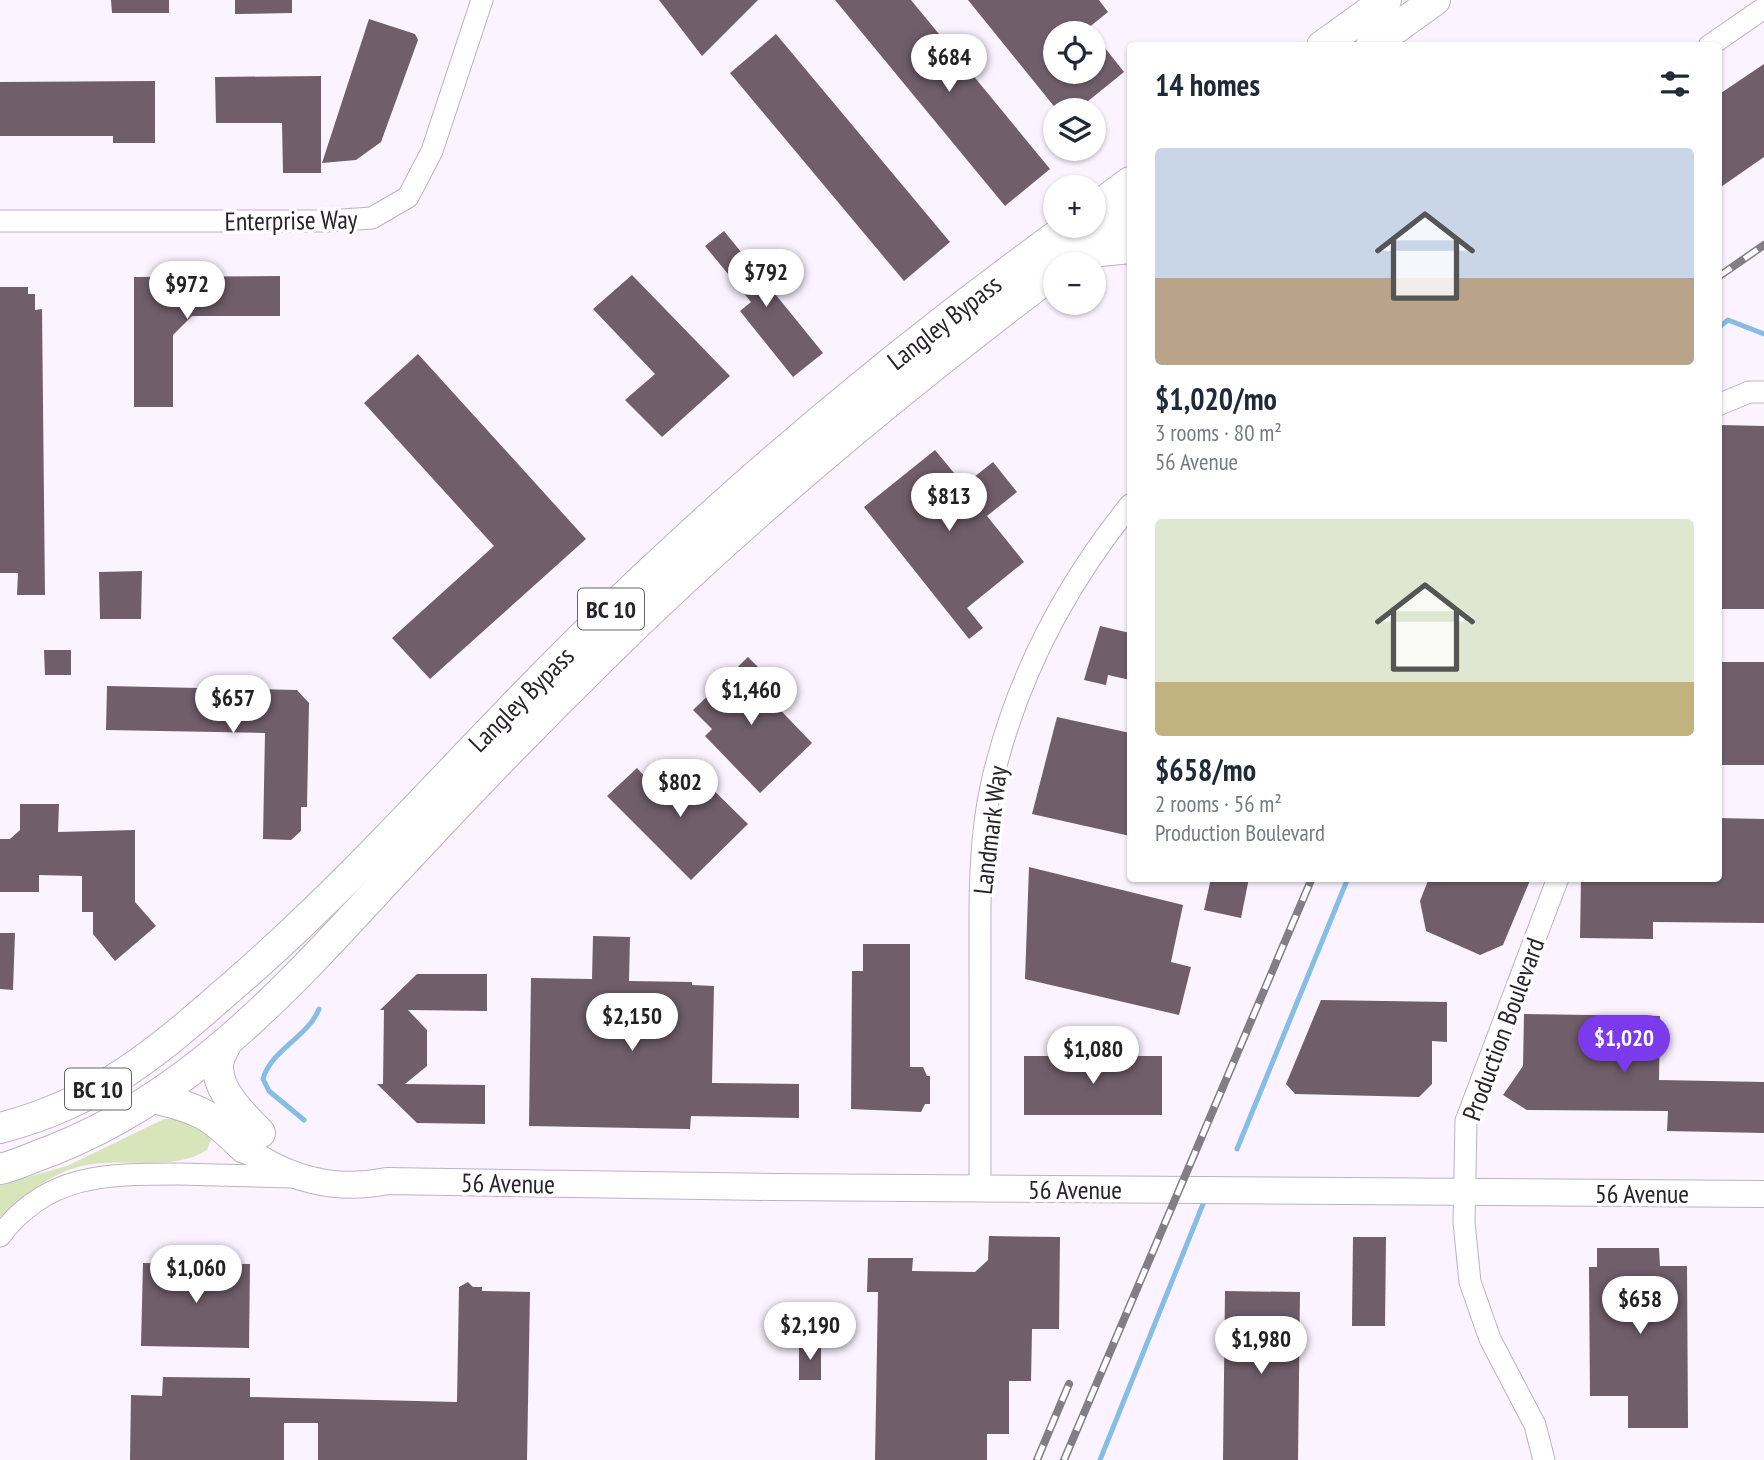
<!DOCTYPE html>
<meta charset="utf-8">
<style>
body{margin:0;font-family:"PT Sans Narrow",sans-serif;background:#f2f2f3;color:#1f2937;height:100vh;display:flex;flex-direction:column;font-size:26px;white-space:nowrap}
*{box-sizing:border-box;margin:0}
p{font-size:23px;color:#747a83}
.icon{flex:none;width:38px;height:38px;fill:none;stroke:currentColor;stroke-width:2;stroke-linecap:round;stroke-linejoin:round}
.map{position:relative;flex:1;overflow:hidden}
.drawer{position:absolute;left:1127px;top:42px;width:595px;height:840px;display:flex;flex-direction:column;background:#fff;border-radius:7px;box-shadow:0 2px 5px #0004}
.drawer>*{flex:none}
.buttons{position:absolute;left:1043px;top:21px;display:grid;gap:14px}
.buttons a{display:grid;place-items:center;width:63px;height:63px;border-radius:50%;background:#fff;box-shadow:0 2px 5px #0004;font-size:35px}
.price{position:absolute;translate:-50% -60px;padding:0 16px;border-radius:24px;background:#fff;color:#222;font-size:23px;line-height:46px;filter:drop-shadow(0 2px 4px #0008)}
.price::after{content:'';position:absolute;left:50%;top:42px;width:21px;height:16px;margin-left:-10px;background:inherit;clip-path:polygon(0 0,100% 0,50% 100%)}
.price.selected{background:#7c3aed;color:#fff}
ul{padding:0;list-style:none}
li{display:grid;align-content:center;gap:14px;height:371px;padding:0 28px}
li span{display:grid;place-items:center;height:217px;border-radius:7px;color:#555}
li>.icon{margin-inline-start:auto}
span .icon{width:126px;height:126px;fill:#fffc;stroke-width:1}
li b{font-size:30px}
h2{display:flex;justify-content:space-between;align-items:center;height:84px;padding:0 28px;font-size:30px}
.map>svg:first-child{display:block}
.green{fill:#d8e5bb}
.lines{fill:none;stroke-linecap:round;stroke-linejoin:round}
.stream{stroke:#86bde5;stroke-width:5}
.building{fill:#705e6a}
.minor-casing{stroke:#bdb1c4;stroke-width:23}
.major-casing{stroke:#bdb1c4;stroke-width:28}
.highway-casing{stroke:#bdb1c4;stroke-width:32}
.minor{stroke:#fff;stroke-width:21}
.major{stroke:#fff;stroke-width:26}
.highway{stroke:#fff;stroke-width:30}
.rail-casing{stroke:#837d86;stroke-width:8}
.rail{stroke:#fff;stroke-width:5;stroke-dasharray:16;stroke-linecap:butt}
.labels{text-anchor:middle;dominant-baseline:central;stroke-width:7;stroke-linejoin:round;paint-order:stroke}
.shield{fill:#fff;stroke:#68656a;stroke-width:2}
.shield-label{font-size:24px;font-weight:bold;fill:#28232a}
.street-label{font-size:26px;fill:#28232a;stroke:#fff}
</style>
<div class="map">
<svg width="1764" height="1460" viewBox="0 0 1764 1460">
<rect width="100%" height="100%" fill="#fbf3ff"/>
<path class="green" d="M 164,1119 L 184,1119 L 209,1133 L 211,1140 L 207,1150 C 172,1173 121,1156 82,1166 C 48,1174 26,1195 0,1218 L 0,1185 L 67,1166 Z"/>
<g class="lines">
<g class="stream">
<polyline points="1718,328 1728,320 1764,334"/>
<path d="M 304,1120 L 269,1091 L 263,1079 C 271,1050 308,1037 319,1009"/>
<polyline points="1237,1149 1348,878"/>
<polyline points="1100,1460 1203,1204"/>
</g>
</g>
<g class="building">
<polygon points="111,0 169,0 169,13 112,13"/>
<polygon points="235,0 292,0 292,13 235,14"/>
<polygon points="659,0 758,0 702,56"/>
<polygon points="835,0 911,0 1050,169 1005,206"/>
<polygon points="968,0 1099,0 1108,12 1082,33 1055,33 1055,72 1094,72 1094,34 1124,72 1077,110 1057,110"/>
<polygon points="369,19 415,34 418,40 381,142 356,160 322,163"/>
<polygon points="776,34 950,242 904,281 730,73"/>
<polygon points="1764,64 1764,157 1718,189 1718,95"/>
<polygon points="321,76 321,173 283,173 282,123 216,123 215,77"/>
<polygon points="155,81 155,143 113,143 113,136 0,136 0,82"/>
<polygon points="724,231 823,353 793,377 740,311 751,302 705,246"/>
<polygon points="632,275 730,376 662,437 625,400 655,374 593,309"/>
<polygon points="280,276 280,316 192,316 173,335 173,407 134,407 134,277"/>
<polygon points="0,287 28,287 28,294 35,294 35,310 42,309 45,595 17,595 18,573 0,573"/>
<polygon points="418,354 586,539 430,679 392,638 494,546 364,403"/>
<polygon points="1720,425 1764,426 1764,609 1718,609"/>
<polygon points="935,450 964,485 993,462 1017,492 987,516 1024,562 967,608 983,628 969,639 864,507"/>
<polygon points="142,571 141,619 100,619 99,572"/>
<polygon points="1100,626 1130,633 1130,680 1108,675 1106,685 1084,680"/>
<polygon points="44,650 71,650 71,675 45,675"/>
<polygon points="748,657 772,681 762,691 812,743 760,793 705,736 712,729 693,710"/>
<rect x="1718" y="662" width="46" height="103"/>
<polygon points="107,686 297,690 309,703 307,807 301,807 301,831 291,840 263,839 265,733 106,730"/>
<polygon points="1057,717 1130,733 1130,836 1032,814"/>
<polygon points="637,768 657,790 673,790 694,771 748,824 691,880 607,796"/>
<polygon points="20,804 59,804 58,832 135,830 135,902 156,926 115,961 93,934 93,912 82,912 82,876 39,875 39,892 0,892 0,839 10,839 20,830"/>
<polygon points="1718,818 1764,819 1764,923 1653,922 1653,939 1580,938 1581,878 1718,878"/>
<polygon points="1029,867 1183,905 1171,962 1191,967 1179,1015 1025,979"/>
<polygon points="1211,878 1249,878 1241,918 1204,910"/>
<polygon points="1429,878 1531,878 1503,945 1480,955 1426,931 1420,901"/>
<polygon points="0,933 15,933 13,990 0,989"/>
<polygon points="593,936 630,937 629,981 692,982 692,985 714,986 712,1083 799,1084 799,1118 691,1116 690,1129 529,1126 531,978 592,979"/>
<polygon points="863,944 910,944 910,1067 923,1067 927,1076 930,1076 930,1104 925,1104 921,1112 851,1109 852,971 863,971"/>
<polygon points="417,974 487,974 487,1011 408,1010 427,1030 427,1066 405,1084 485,1085 485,1124 417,1123 377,1084 383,1084 384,1010 380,1010"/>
<polygon points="1321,1000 1447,1002 1447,1042 1432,1041 1432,1084 1419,1097 1295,1094 1286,1084"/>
<polygon points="1524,1014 1660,1016 1659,1080 1764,1082 1764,1133 1667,1131 1668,1111 1527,1110 1503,1095 1523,1066"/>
<rect x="1024" y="1056" width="138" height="59"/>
<polygon points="989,1236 1060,1237 1059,1329 1032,1329 1031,1381 1009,1381 1009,1434 987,1434 987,1460 875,1460 878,1292 867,1292 868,1258 913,1258 912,1271 975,1272 988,1260"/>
<polygon points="1353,1237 1386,1237 1385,1326 1352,1326"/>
<polygon points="1597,1248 1659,1248 1660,1266 1687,1266 1688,1428 1628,1428 1628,1396 1590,1396 1589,1267 1597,1267"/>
<polygon points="143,1263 250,1264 249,1348 141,1346"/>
<polygon points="468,1282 473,1287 482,1287 482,1291 530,1292 527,1460 318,1460 318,1423 284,1423 284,1460 130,1460 131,1395 162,1396 163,1377 250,1378 250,1397 457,1402 459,1287"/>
<polygon points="1225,1291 1300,1292 1298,1460 1223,1460"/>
<rect x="799" y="1345" width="22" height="35"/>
</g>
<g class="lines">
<defs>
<g id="minor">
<polyline points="1709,46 1764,8"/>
<polyline points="0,221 327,221 372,218 408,197 432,151 482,0"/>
<polyline points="1718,405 1749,392 1764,392"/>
<path d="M 980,1189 C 980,1116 980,1044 980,972 C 980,908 978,844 992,782 C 1016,679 1064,587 1130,505"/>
<path d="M 0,1236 C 47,1173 108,1174 179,1174 C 217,1175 254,1176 292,1177"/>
<polyline points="1544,1460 1535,1425 1490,1339 1470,1282 1464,1222 1466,1121 1558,878"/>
</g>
<path id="major" d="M 244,1148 C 286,1178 335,1192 387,1181 L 772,1187 L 1764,1194"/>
<g id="highway">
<polyline points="1322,46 1386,0"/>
<polyline points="1371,46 1435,0"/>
<polyline points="1094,209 1130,182"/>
<polyline points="1080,253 1130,248"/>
<polyline points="1065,264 1130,216"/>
<path d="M 226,1044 C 223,1051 218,1058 218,1066 C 217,1091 244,1117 260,1133"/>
<path d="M 153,1098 C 199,1108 211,1115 244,1148"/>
<path d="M 0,1128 C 105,1101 164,1046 243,977 C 364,871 469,748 583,636 C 734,488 898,350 1070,226"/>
<path d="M 0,1169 C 18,1165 35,1156 53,1150 C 198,1093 298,976 402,864 C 467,794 534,725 602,658 C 743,519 897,391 1055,272"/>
</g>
</defs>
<use href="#minor" class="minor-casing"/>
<use href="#major" class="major-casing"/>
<use href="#highway" class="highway-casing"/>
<use href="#minor" class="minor"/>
<use href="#major" class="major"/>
<use href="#highway" class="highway"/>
<defs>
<g id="rail">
<polyline points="1718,277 1764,245"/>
<polyline points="1037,1460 1069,1384"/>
<polyline points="1064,1460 1312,878"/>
</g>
</defs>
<use href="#rail" class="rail-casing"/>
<use href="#rail" class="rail"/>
</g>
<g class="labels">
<g class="shield">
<rect x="578" y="588.5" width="66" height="41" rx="5"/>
<rect x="65" y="1068.5" width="66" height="41" rx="5"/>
</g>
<g class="shield-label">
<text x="611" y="609">BC 10</text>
<text x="98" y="1089">BC 10</text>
</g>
<g class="street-label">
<text transform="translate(291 220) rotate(-1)">Enterprise Way</text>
<text transform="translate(944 322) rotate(-38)">Langley Bypass</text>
<text transform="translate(521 699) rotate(-45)">Langley Bypass</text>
<text transform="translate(990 830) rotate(-83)">Landmark Way</text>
<text transform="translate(1503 1029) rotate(-70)">Production Boulevard</text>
<text transform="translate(508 1183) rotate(1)">56 Avenue</text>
<text x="1075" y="1189">56 Avenue</text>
<text x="1642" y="1193">56 Avenue</text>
</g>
</g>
</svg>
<div class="buttons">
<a><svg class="icon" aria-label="locate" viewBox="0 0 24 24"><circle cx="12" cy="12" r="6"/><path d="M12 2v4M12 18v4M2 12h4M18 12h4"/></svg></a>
<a><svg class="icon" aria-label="layers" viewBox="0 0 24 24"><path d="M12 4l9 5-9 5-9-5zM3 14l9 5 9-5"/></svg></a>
<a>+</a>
<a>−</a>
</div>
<b class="price" style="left:949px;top:94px">$684</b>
<b class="price" style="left:766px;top:309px">$792</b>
<b class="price" style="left:187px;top:321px">$972</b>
<b class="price" style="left:949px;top:533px">$813</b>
<b class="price" style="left:751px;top:727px">$1,460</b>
<b class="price" style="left:233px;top:735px">$657</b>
<b class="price" style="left:680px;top:819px">$802</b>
<b class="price" style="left:632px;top:1053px">$2,150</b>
<b class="price selected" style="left:1624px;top:1075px">$1,020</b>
<b class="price" style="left:1093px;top:1086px">$1,080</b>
<b class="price" style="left:196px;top:1305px">$1,060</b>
<b class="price" style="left:1640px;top:1336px">$658</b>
<b class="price" style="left:810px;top:1362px">$2,190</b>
<b class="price" style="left:1261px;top:1376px">$1,980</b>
<section class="drawer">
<h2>14 homes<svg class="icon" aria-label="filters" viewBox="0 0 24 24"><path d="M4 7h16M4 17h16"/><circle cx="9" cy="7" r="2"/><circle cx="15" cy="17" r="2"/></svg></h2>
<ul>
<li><span style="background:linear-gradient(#c9d6e8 60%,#b9a48a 0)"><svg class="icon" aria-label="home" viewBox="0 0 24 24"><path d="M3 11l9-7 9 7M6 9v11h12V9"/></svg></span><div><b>$1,020/mo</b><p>3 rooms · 80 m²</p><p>56 Avenue</p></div></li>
<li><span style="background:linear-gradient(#dfe7d0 75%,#c2b280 0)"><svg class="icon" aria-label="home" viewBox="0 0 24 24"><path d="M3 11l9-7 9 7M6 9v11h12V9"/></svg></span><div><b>$658/mo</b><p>2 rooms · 56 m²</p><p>Production Boulevard</p></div></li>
</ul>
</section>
</div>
